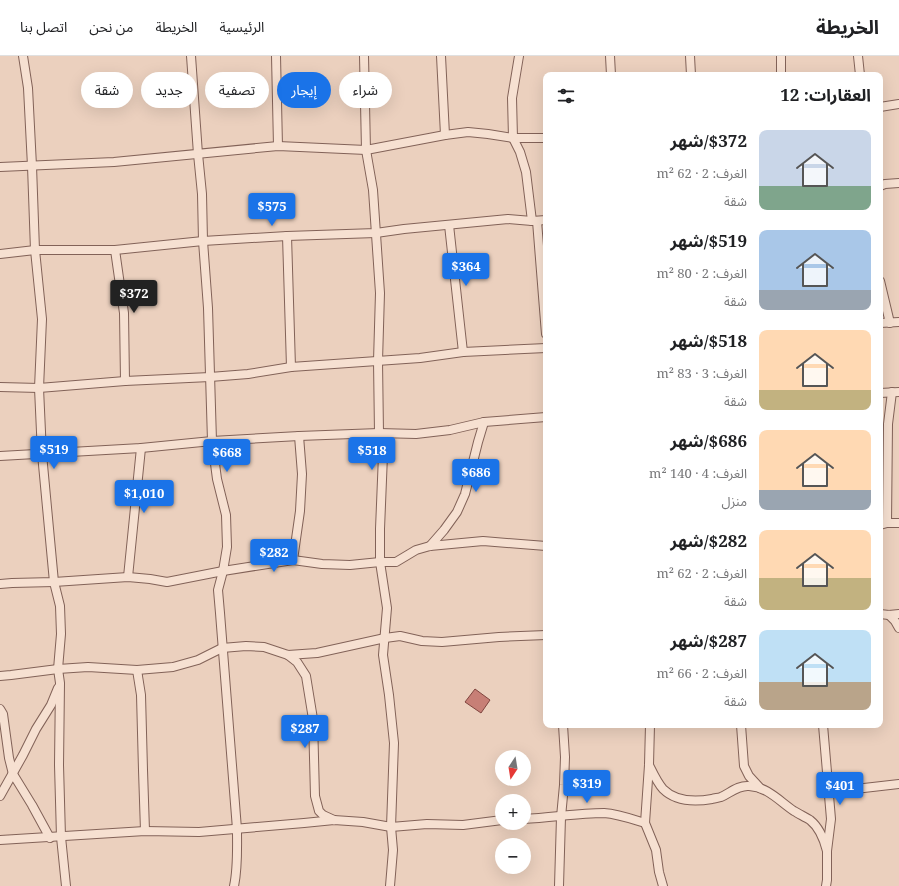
<!DOCTYPE html>
<html lang="ar">
<meta charset="utf-8">
<style>
body{margin:0;font-family:"Noto Serif","Noto Sans Arabic",serif;background:#f6f6f6;color:#202124;direction:rtl;height:100vh;display:flex;flex-direction:column;font-size:15px;white-space:nowrap}
*{box-sizing:border-box;margin:0}
p{font-size:13px;color:#757577}
.icon{flex:none;width:22px;height:22px;fill:none;stroke:currentColor;stroke-width:2;stroke-linecap:round;stroke-linejoin:round}
.map{position:relative;flex:1;overflow:hidden;direction:ltr}
.details{position:absolute;left:543px;top:16px;width:340px;height:656px;display:flex;flex-direction:column;background:#fff;border-radius:8px;box-shadow:0 4px 16px #0002;direction:rtl}
.details>*{flex:none}
.guide{position:absolute;left:12px;top:16px;width:380px;height:36px;direction:rtl;display:flex;gap:8px}
.needle{width:26px;rotate:192deg}
.tools{position:absolute;left:495px;top:694px;display:grid;gap:8px}
.tools a{display:grid;place-items:center;width:36px;height:36px;border-radius:50%;background:#fff;box-shadow:0 4px 16px #0002;font-size:20px}
.price{position:absolute;translate:-50% -34px;padding:0 9px;border-radius:4px;background:#1a73e8;color:#fff;font-size:13px;line-height:26px;filter:drop-shadow(0 1px 2px #0008)}
.price::after{content:'';position:absolute;left:50%;top:24px;width:12px;height:9px;margin-left:-6px;background:inherit;clip-path:polygon(0 0,100% 0,50% 100%)}
.price.on{background:#222;color:#fff}
ul{padding:0;list-style:none}
li{display:flex;align-items:center;gap:12px;height:100px;padding:0 12px}
li span{display:grid;place-items:center;flex:none;width:112px;height:80px;border-radius:8px;color:#555}
li>.icon{margin-inline-start:auto}
span .icon{width:48px;height:48px;fill:#fffc;stroke-width:1}
li b{font-size:17px}
h2{display:flex;justify-content:space-between;align-items:center;height:48px;padding:0 12px;font-size:17px}
.pill{padding:0 14px;border-radius:18px;background:#fff;box-shadow:0 4px 16px #0002;font-size:14px;line-height:36px}
.pill.on{background:#1a73e8;color:#fff}
header{display:flex;align-items:center;gap:24px;box-sizing:border-box;height:56px;padding:0 20px;background:#fff;border-bottom:1px solid #e0e0e0}
header strong{font-size:19px}
nav{display:flex;gap:22px;margin-inline-start:auto;font-size:14px}
.map>svg:first-child{display:block}
.building{fill:#c77f76;stroke:#80453f}
.lines{fill:none;stroke-linecap:round;stroke-linejoin:round}
.street-casing{stroke:#826258;stroke-width:10}
.street{stroke:#f6e0d1;stroke-width:8}
</style>
<header>
<strong>الخريطة</strong>
<nav><a>الرئيسية</a><a>الخريطة</a><a>من نحن</a><a>اتصل بنا</a></nav>
</header>
<div class="map">
<svg width="899" height="830" viewBox="0 0 899 830">
<rect width="100%" height="100%" fill="#ebd0be"/>
<polygon class="building" points="475,633 490,644 481,657 465,646"/>
<g class="lines">
<defs>
<g id="street">
<polyline points="23,0 28,32 32,110 35,194 42,263 39,332 42,398 54,526 60,550 61,578 58,613 60,627 59,709 61,781 66,830"/>
<path d="M 191,0 L 198,98 L 202,138 L 203,185 L 208,252 L 212,385 L 217,423 L 226,459 L 227,491 L 223,515 L 218,534 L 220,557 L 237,773 C 237,792 238,812 234,830"/>
<polyline points="276,0 278,90"/>
<polyline points="364,0 366,94 373,134 380,237 378,305 379,377 383,399 380,473 380,506 387,552 383,599 389,639 394,687 391,771 393,794 390,830"/>
<polyline points="441,0 445,79"/>
<polyline points="519,0 512,42 513,82 520,96 526,116 532,165"/>
<polyline points="610,0 611,19"/>
<polyline points="690,0 691,19"/>
<polyline points="781,0 781,19"/>
<polyline points="858,0 860,19"/>
<polyline points="880,51 899,48"/>
<polyline points="0,111 114,106 278,90 366,94 445,79 468,76 488,78 513,82 546,82"/>
<polyline points="880,130 885,128 899,127"/>
<polyline points="537,165 546,278"/>
<polyline points="449,169 463,296"/>
<polyline points="287,180 291,311"/>
<polyline points="115,194 124,257 125,325"/>
<polyline points="0,198 35,194 115,194 203,185 287,180 376,177 404,173 508,163 532,165 546,164"/>
<polyline points="880,225 890,267"/>
<polyline points="880,267 899,266"/>
<polyline points="0,331 39,332 125,325 210,321 248,318 291,311 420,302 463,296 546,292"/>
<polyline points="880,337 899,336"/>
<polyline points="0,400 141,392 212,385 299,380 379,377 416,378 450,374 484,366 546,361"/>
<polyline points="887,467 888,368 892,336"/>
<polyline points="880,469 887,467 899,467"/>
<polyline points="430,490 444,474 457,456 465,438 478,386 484,366"/>
<polyline points="293,504 300,455 302,418 299,380"/>
<polyline points="128,521 141,392"/>
<polyline points="0,528 12,527 54,526 128,521 150,523 167,526 223,515 293,504 322,508 350,509 380,506 396,506 416,494 430,490 483,485 546,490"/>
<polyline points="880,558 889,559 899,558"/>
<polyline points="889,559 895,565 899,572"/>
<polyline points="288,599 297,606 306,620 313,663 315,740 319,755 323,759 334,764"/>
<polyline points="137,614 141,639 143,714 145,775"/>
<polyline points="0,620 11,619 58,613 88,611 137,614 173,611 198,604 222,592 246,590 264,591 288,599 317,597 385,582 400,580 422,585 442,586 499,581 546,579"/>
<polyline points="0,653 3,658 9,702 13,718 32,749 50,782"/>
<polyline points="650,669 649,709 645,767 656,794 659,816 663,830"/>
<polyline points="741,669 744,710 749,720 760,732"/>
<polyline points="823,669 831,763 827,795 827,824 826,830"/>
<path d="M 649,709 C 653,717 657,726 663,733 C 676,746 695,746 712,743 C 715,742 718,742 721,741 C 730,737 738,729 749,730 C 768,731 779,745 794,755 C 799,758 805,761 810,764 C 820,772 824,783 827,795"/>
<polyline points="829,736 899,728"/>
<polyline points="0,740 23,699 36,673 51,649 58,632"/>
<path d="M 524,763 C 551,762 577,757 604,757 C 618,758 632,763 645,767"/>
<polyline points="0,784 145,775 199,776 304,767 334,764 363,766 391,771 427,768 463,769 502,764"/>
<polyline points="559,830 561,761 564,729 565,701 563,669"/>
</g>
</defs>
<use href="#street" class="street-casing"/>
<use href="#street" class="street"/>
</g>
</svg>
<div class="tools">
<a><svg class="needle" viewBox="-14 -14 28 28"><path d="M0-13l5 13h-10z" fill="#e53935"/><path d="M0 13l5-13h-10z" fill="#757577"/></svg></a>
<a>+</a>
<a>−</a>
</div>
<b class="price" style="left:272px;top:171px">$575</b>
<b class="price" style="left:466px;top:231px">$364</b>
<b class="price on" style="left:134px;top:258px">$372</b>
<b class="price" style="left:54px;top:414px">$519</b>
<b class="price" style="left:372px;top:415px">$518</b>
<b class="price" style="left:227px;top:417px">$668</b>
<b class="price" style="left:476px;top:437px">$686</b>
<b class="price" style="left:144px;top:458px">$1,010</b>
<b class="price" style="left:274px;top:517px">$282</b>
<b class="price" style="left:305px;top:693px">$287</b>
<b class="price" style="left:587px;top:748px">$319</b>
<b class="price" style="left:840px;top:750px">$401</b>
<div class="guide">
<a class="pill">شراء</a>
<a class="pill on">إيجار</a>
<a class="pill">تصفية</a>
<a class="pill">جديد</a>
<a class="pill">شقة</a>
</div>
<section class="details">
<h2>العقارات: 12<svg class="icon" aria-label="filters" viewBox="0 0 24 24"><path d="M4 7h16M4 17h16"/><circle cx="9" cy="7" r="2"/><circle cx="15" cy="17" r="2"/></svg></h2>
<ul>
<li><span style="background:linear-gradient(#c9d6e8 70%,#7fa58c 0)"><svg class="icon" aria-label="home" viewBox="0 0 24 24"><path d="M3 11l9-7 9 7M6 9v11h12V9"/></svg></span><div><b>$372/شهر</b><p>الغرف: 2 · 62 m²</p><p>شقة</p></div></li>
<li><span style="background:linear-gradient(#a9c7e8 75%,#9aa5b1 0)"><svg class="icon" aria-label="home" viewBox="0 0 24 24"><path d="M3 11l9-7 9 7M6 9v11h12V9"/></svg></span><div><b>$519/شهر</b><p>الغرف: 2 · 80 m²</p><p>شقة</p></div></li>
<li><span style="background:linear-gradient(#ffd9b3 75%,#c2b280 0)"><svg class="icon" aria-label="home" viewBox="0 0 24 24"><path d="M3 11l9-7 9 7M6 9v11h12V9"/></svg></span><div><b>$518/شهر</b><p>الغرف: 3 · 83 m²</p><p>شقة</p></div></li>
<li><span style="background:linear-gradient(#ffd9b3 75%,#9aa5b1 0)"><svg class="icon" aria-label="home" viewBox="0 0 24 24"><path d="M3 11l9-7 9 7M6 9v11h12V9"/></svg></span><div><b>$686/شهر</b><p>الغرف: 4 · 140 m²</p><p>منزل</p></div></li>
<li><span style="background:linear-gradient(#ffd9b3 60%,#c2b280 0)"><svg class="icon" aria-label="home" viewBox="0 0 24 24"><path d="M3 11l9-7 9 7M6 9v11h12V9"/></svg></span><div><b>$282/شهر</b><p>الغرف: 2 · 62 m²</p><p>شقة</p></div></li>
<li><span style="background:linear-gradient(#bfe0f5 65%,#b9a48a 0)"><svg class="icon" aria-label="home" viewBox="0 0 24 24"><path d="M3 11l9-7 9 7M6 9v11h12V9"/></svg></span><div><b>$287/شهر</b><p>الغرف: 2 · 66 m²</p><p>شقة</p></div></li>
</ul>
</section>
</div>
